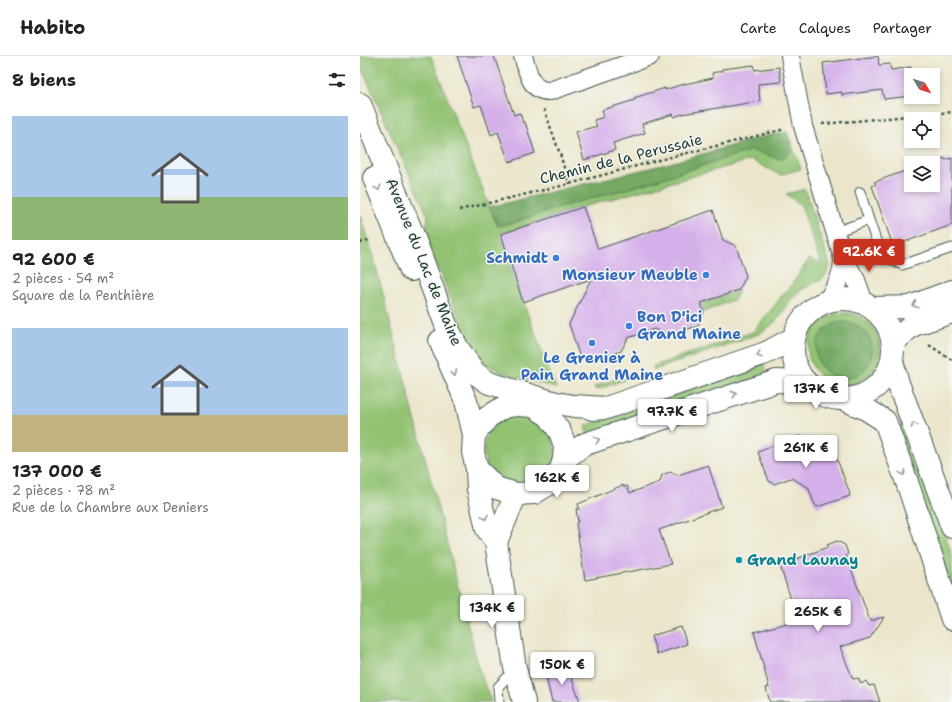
<!DOCTYPE html>
<html lang="fr">
<meta charset="utf-8">
<style>
body{margin:0;font-family:"Shantell Sans",sans-serif;background:#f2f2f2;color:#222;height:100vh;display:flex;flex-direction:column;font-size:15px;white-space:nowrap}
*{box-sizing:border-box;margin:0}
p{font-size:13px;color:#767676}
.icon{flex:none;width:22px;height:22px;fill:none;stroke:currentColor;stroke-width:2;stroke-linecap:round;stroke-linejoin:round}
.map{position:relative;flex:1;overflow:hidden}
.sheet{display:flex;flex-direction:column;background:#fff;width:360px}
.sheet>*{flex:none}
.needle{width:26px;rotate:129deg}
.fabs{position:absolute;left:544px;top:12px;display:grid;gap:8px}
.fabs a{display:grid;place-items:center;width:36px;height:36px;border-radius:0px;background:#fff;box-shadow:0 2px 6px #0003;font-size:20px}
.price{position:absolute;translate:-50% -34px;padding:0 9px;border-radius:4px;background:#fff;color:#222;font-size:13px;line-height:26px;filter:drop-shadow(0 1px 2px #0008)}
.price::after{content:'';position:absolute;left:50%;top:24px;width:12px;height:9px;margin-left:-6px;background:inherit;clip-path:polygon(0 0,100% 0,50% 100%)}
.price.selected{background:#c8321e;color:#fff}
ul{padding:0;list-style:none}
li{display:grid;align-content:center;gap:8px;height:212px;padding:0 12px}
li span{display:grid;place-items:center;height:124px;border-radius:0px;color:#555}
li>.icon{margin-inline-start:auto}
span .icon{width:72px;height:72px;fill:#fffc;stroke-width:1}
li b{font-size:17px}
h2{display:flex;justify-content:space-between;align-items:center;height:48px;padding:0 12px;font-size:17px}
header{display:flex;align-items:center;gap:24px;box-sizing:border-box;height:56px;padding:0 20px;background:#fff;border-bottom:1px solid #e0e0e0}
header strong{font-size:19px}
nav{display:flex;gap:22px;margin-inline-start:auto;font-size:14px}
main{display:flex;flex:1;min-height:0}
.map>svg:first-child{display:block}
.green{fill:#92c272;stroke:#588053}
.forest{fill:#75a864;stroke:#4a724c}
.building{fill:#d4afea}
.lines{fill:none;stroke-linecap:round;stroke-linejoin:round}
.service-casing{stroke:#3e564b;stroke-width:11}
.minor-casing{stroke:#3e564b;stroke-width:20}
.tertiary-casing{stroke:#3e564b;stroke-width:24}
.path{stroke:#3e564b;stroke-width:2.5;stroke-dasharray:3 3;stroke-linecap:butt}
.service{stroke:#fff;stroke-width:9}
.minor{stroke:#fff;stroke-width:18}
.tertiary{stroke:#fff;stroke-width:22}
.oneway{stroke:#8f9e9a}
.shop-dot{fill:#3f7fe0;stroke:#f6f6f2;stroke-width:1.5}
.culture-dot{fill:#0f9aa8;stroke:#f6f6f2;stroke-width:1.5}
.labels{text-anchor:middle;dominant-baseline:central;stroke-width:3;stroke-linejoin:round;paint-order:stroke}
.street-label{font-size:15px;fill:#1f3d34;stroke:#f6f6f2}
.shop-label{font-size:15px;font-weight:bold;fill:#366cbe;stroke:#f6f6f2;text-anchor:end}
.culture-label{font-size:15px;font-weight:bold;fill:#0d838f;stroke:#f6f6f2;text-anchor:start}
</style>
<header>
<strong>Habito</strong>
<nav><a>Carte</a><a>Calques</a><a>Partager</a></nav>
</header>
<main>
<section class="sheet">
<h2>8 biens<svg class="icon" aria-label="filters" viewBox="0 0 24 24"><path d="M4 7h16M4 17h16"/><circle cx="9" cy="7" r="2"/><circle cx="15" cy="17" r="2"/></svg></h2>
<ul>
<li><span style="background:linear-gradient(#a9c7e8 65%,#8fb573 0)"><svg class="icon" aria-label="home" viewBox="0 0 24 24"><path d="M3 11l9-7 9 7M6 9v11h12V9"/></svg></span><div><b>92 600 €</b><p>2 pièces · 54 m²</p><p>Square de la Penthière</p></div></li>
<li><span style="background:linear-gradient(#a9c7e8 70%,#c2b280 0)"><svg class="icon" aria-label="home" viewBox="0 0 24 24"><path d="M3 11l9-7 9 7M6 9v11h12V9"/></svg></span><div><b>137 000 €</b><p>2 pièces · 78 m²</p><p>Rue de la Chambre aux Deniers</p></div></li>
</ul>
</section>
<div class="map">
<svg width="592" height="646" viewBox="0 0 592 646">
<rect width="100%" height="100%" fill="#f6f6f2"/>
<filter id="ink" filterUnits="userSpaceOnUse"><feTurbulence type="fractalNoise" baseFrequency=".025" numOctaves="2"/><feDisplacementMap in="SourceGraphic" scale="8" xChannelSelector="R" yChannelSelector="G"/><feConvolveMatrix kernelMatrix="1 2 1 2 8 2 1 2 1" color-interpolation-filters="sRGB"/></filter>
<filter id="wash" filterUnits="userSpaceOnUse"><feTurbulence type="fractalNoise" baseFrequency=".012" numOctaves="4" result="noise"/><feDisplacementMap in="SourceGraphic" scale="16" xChannelSelector="R" yChannelSelector="G"/><feGaussianBlur stdDeviation="0.9" result="paint"/><feColorMatrix in="noise" values="0 0 0 0 0 0 0 0 0 0 0 0 0 0 0 0 0 1.4 0 .05"/><feComposite in="paint" operator="in"/></filter>
<g filter="url(#wash)">
<rect width="100%" height="100%" fill="#ebe6cb"/>
<g class="green">
<polygon points="0,0 71,0 126,142 138,170 155,166 199,151 284,128 391,94 420,103 426,100 433,92 441,113 420,119 391,104 223,151 141,178 163,246 196,332 143,317 125,307 108,285 65,179 68,160 5,20 0,8"/>
<path d="M 445,133 L 470,210 C 463,229 454,225 440,235 C 431,241 427,251 420,260 C 414,268 407,273 399,278 L 294,314 L 293,310 L 393,276 L 435,224 L 449,203 L 461,208 L 441,149 L 426,138 Z"/>
<polygon points="0,159 16,211 120,616 131,646 0,646"/>
<polygon points="379,234 375,243 344,256 341,247"/>
<circle cx="484" cy="293" r="36"/>
<polygon points="404,308 408,322 229,383 225,370"/>
<polygon points="269,318 270,322 236,334 234,331"/>
<polygon points="149,360 173,360 192,376 196,400 185,421 164,431 142,426 126,408 124,397 125,385 130,374 138,365"/>
<polygon points="545,368 592,499 592,532 534,371"/>
</g>
<g class="forest">
<polygon points="427,76 433,92 426,100 420,103 391,94 284,128 199,151 155,166 138,170 129,151 310,107 402,81"/>
<circle cx="484" cy="294" r="28"/>
</g>
<g id="blocks">
<g class="building">
<polygon points="97,0 134,0 154,59 160,57 163,67 165,66 175,97 149,106 138,76 131,79 121,49 114,51"/>
<polygon points="518,0 519,9 530,8 531,14 551,11 551,40 524,43 522,34 482,39 482,36 466,38 463,7"/>
<polygon points="394,9 395,14 419,11 421,26 398,28 400,45 322,58 314,61 313,58 282,68 285,77 253,87 255,94 224,104 216,76 237,70 234,64 244,61 242,54 275,44 274,42 305,32 305,34 320,29 353,22 352,17 362,15 362,13"/>
<polygon points="584,102 585,104 592,102 592,169 536,189 535,186 532,187 512,130 516,128 514,126 551,113 551,129 573,129 573,107 568,107"/>
<polygon points="223,151 238,193 353,154 363,184 376,190 386,220 379,234 341,247 344,256 338,270 308,279 294,273 268,282 261,295 232,305 219,299 209,268 231,223 163,246 141,178"/>
<polygon points="439,380 450,386 457,384 462,387 468,402 475,398 489,435 490,440 457,451 454,447 448,431 431,422 414,428 409,425 398,396"/>
<polygon points="348,409 362,451 299,474 311,508 225,524 216,467 218,466 216,453 219,453 218,448 263,429 264,431 267,430 270,437 300,426 302,419 310,416 318,419"/>
<polygon points="477,485 485,489 488,498 486,499 510,565 524,561 510,582 480,591 493,623 498,622 501,628 506,625 509,630 514,629 520,646 410,646 406,632 409,631 394,576 438,564 420,510 423,509 423,508 468,491 467,489"/>
<polygon points="321,571 327,588 297,598 291,580"/>
<polygon points="207,609 220,646 192,646 185,617"/>
</g>
</g>
</g>
<g filter="url(#ink)">
<use href="#blocks" fill-opacity="0" stroke="#3e564b" stroke-width="1"/>
<g class="lines">
<defs>
<g id="service">
<polyline points="509,164 521,199 542,209 592,192"/>
<polyline points="475,176 509,164 500,136"/>
<polyline points="139,646 138,631 154,614"/>
</g>
<g id="minor">
<path d="M 163,0 C 168,15 170,36 190,35 L 290,0"/>
<polyline points="430,0 443,70 483,202 496,224 504,247"/>
<path d="M 467,245 C 476,230 483,220 483,202"/>
</g>
<g id="tertiary">
<polyline points="0,48 53,179 86,269 97,291 115,317 129,327 196,347 214,350 246,352"/>
<polyline points="14,122 51,214"/>
<circle cx="483" cy="293" r="50"/>
<polyline points="513,252 550,251 592,235"/>
<polyline points="80,285 106,345 114,379"/>
<polyline points="533,287 549,272 556,268 592,256"/>
<polyline points="532,305 538,327 592,471"/>
<polyline points="483,343 506,353 525,365 549,432 592,563"/>
<polygon points="157,349 173,350 189,360 200,376 205,390 204,403 201,413 189,428 174,437 156,438 136,432 117,413 113,396 114,379 128,361 144,351"/>
<polyline points="232,353 246,352 406,297 434,282"/>
<polyline points="204,403 225,388 408,328 416,325 446,326"/>
<polyline points="117,413 118,433 127,473 136,486 155,612 164,646"/>
<polyline points="136,486 156,438"/>
</g>
</defs>
<use href="#service" class="service-casing"/>
<use href="#minor" class="minor-casing"/>
<use href="#tertiary" class="tertiary-casing"/>
<g class="path">
<polyline points="184,53 200,98 209,128"/>
<polyline points="462,68 592,56"/>
<polyline points="99,154 209,128 295,105 425,73"/>
<polyline points="0,187 9,184"/>
<polyline points="569,289 592,304"/>
<polyline points="452,346 464,350"/>
</g>
<use href="#service" class="service"/>
<use href="#minor" class="minor"/>
<use href="#tertiary" class="tertiary"/>
</g>
<defs><path id="oneway-chevron" d="M-2-3.5L2.5 0L-2 3.5" fill="none" stroke-width="1.6" stroke-linecap="round" stroke-linejoin="round"/></defs>
<g class="oneway">
<use href="#oneway-chevron" transform="translate(18 132) rotate(70)"/>
<use href="#oneway-chevron" transform="translate(555 249) rotate(160)"/>
<use href="#oneway-chevron" transform="translate(399 299) rotate(161)"/>
<use href="#oneway-chevron" transform="translate(94 317) rotate(67)"/>
<use href="#oneway-chevron" transform="translate(374 338) rotate(-18)"/>
<use href="#oneway-chevron" transform="translate(554 369) rotate(-110)"/>
<use href="#oneway-chevron" transform="translate(237 384) rotate(-16)"/>
<use href="#oneway-chevron" transform="translate(543 417) rotate(70)"/>
<use href="#oneway-chevron" transform="translate(125 461) rotate(78)"/>
</g>
</g>
<g class="shop-dot">
<circle cx="196" cy="202" r="4"/>
<circle cx="346" cy="219" r="4"/>
<circle cx="269" cy="270" r="4"/>
<circle cx="232" cy="287" r="4"/>
</g>
<circle class="culture-dot" cx="379" cy="504" r="4"/>
<g class="labels">
<g class="street-label">
<text transform="translate(261 103) rotate(-14)">Chemin de la Perussaie</text>
<text transform="translate(64 206) rotate(68)">Avenue du Lac de Maine</text>
</g>
<g class="shop-label">
<text x="188" y="202">Schmidt</text>
<text x="338" y="219">Monsieur Meuble</text>
<text x="277" y="261" text-anchor="start">Bon D'ici<tspan x="277" dy="17">Grand Maine</tspan></text>
<text x="232" y="302" text-anchor="middle">Le Grenier à<tspan x="232" dy="17">Pain Grand Maine</tspan></text>
</g>
<g class="culture-label">
<text x="387" y="504">Grand Launay</text>
</g>
</g>
</svg>
<div class="fabs">
<a><svg class="needle" viewBox="-14 -14 28 28"><path d="M0-13l5 13h-10z" fill="#e53935"/><path d="M0 13l5-13h-10z" fill="#767676"/></svg></a>
<a><svg class="icon" aria-label="locate" viewBox="0 0 24 24"><circle cx="12" cy="12" r="6"/><path d="M12 2v4M12 18v4M2 12h4M18 12h4"/></svg></a>
<a><svg class="icon" aria-label="layers" viewBox="0 0 24 24"><path d="M12 4l9 5-9 5-9-5zM3 14l9 5 9-5"/></svg></a>
</div>
<b class="price selected" style="left:509px;top:217px">92.6K €</b>
<b class="price" style="left:456px;top:354px">137K €</b>
<b class="price" style="left:312px;top:377px">97.7K €</b>
<b class="price" style="left:446px;top:413px">261K €</b>
<b class="price" style="left:197px;top:443px">162K €</b>
<b class="price" style="left:132px;top:573px">134K €</b>
<b class="price" style="left:458px;top:577px">265K €</b>
<b class="price" style="left:202px;top:630px">150K €</b>
</div>
</main>
